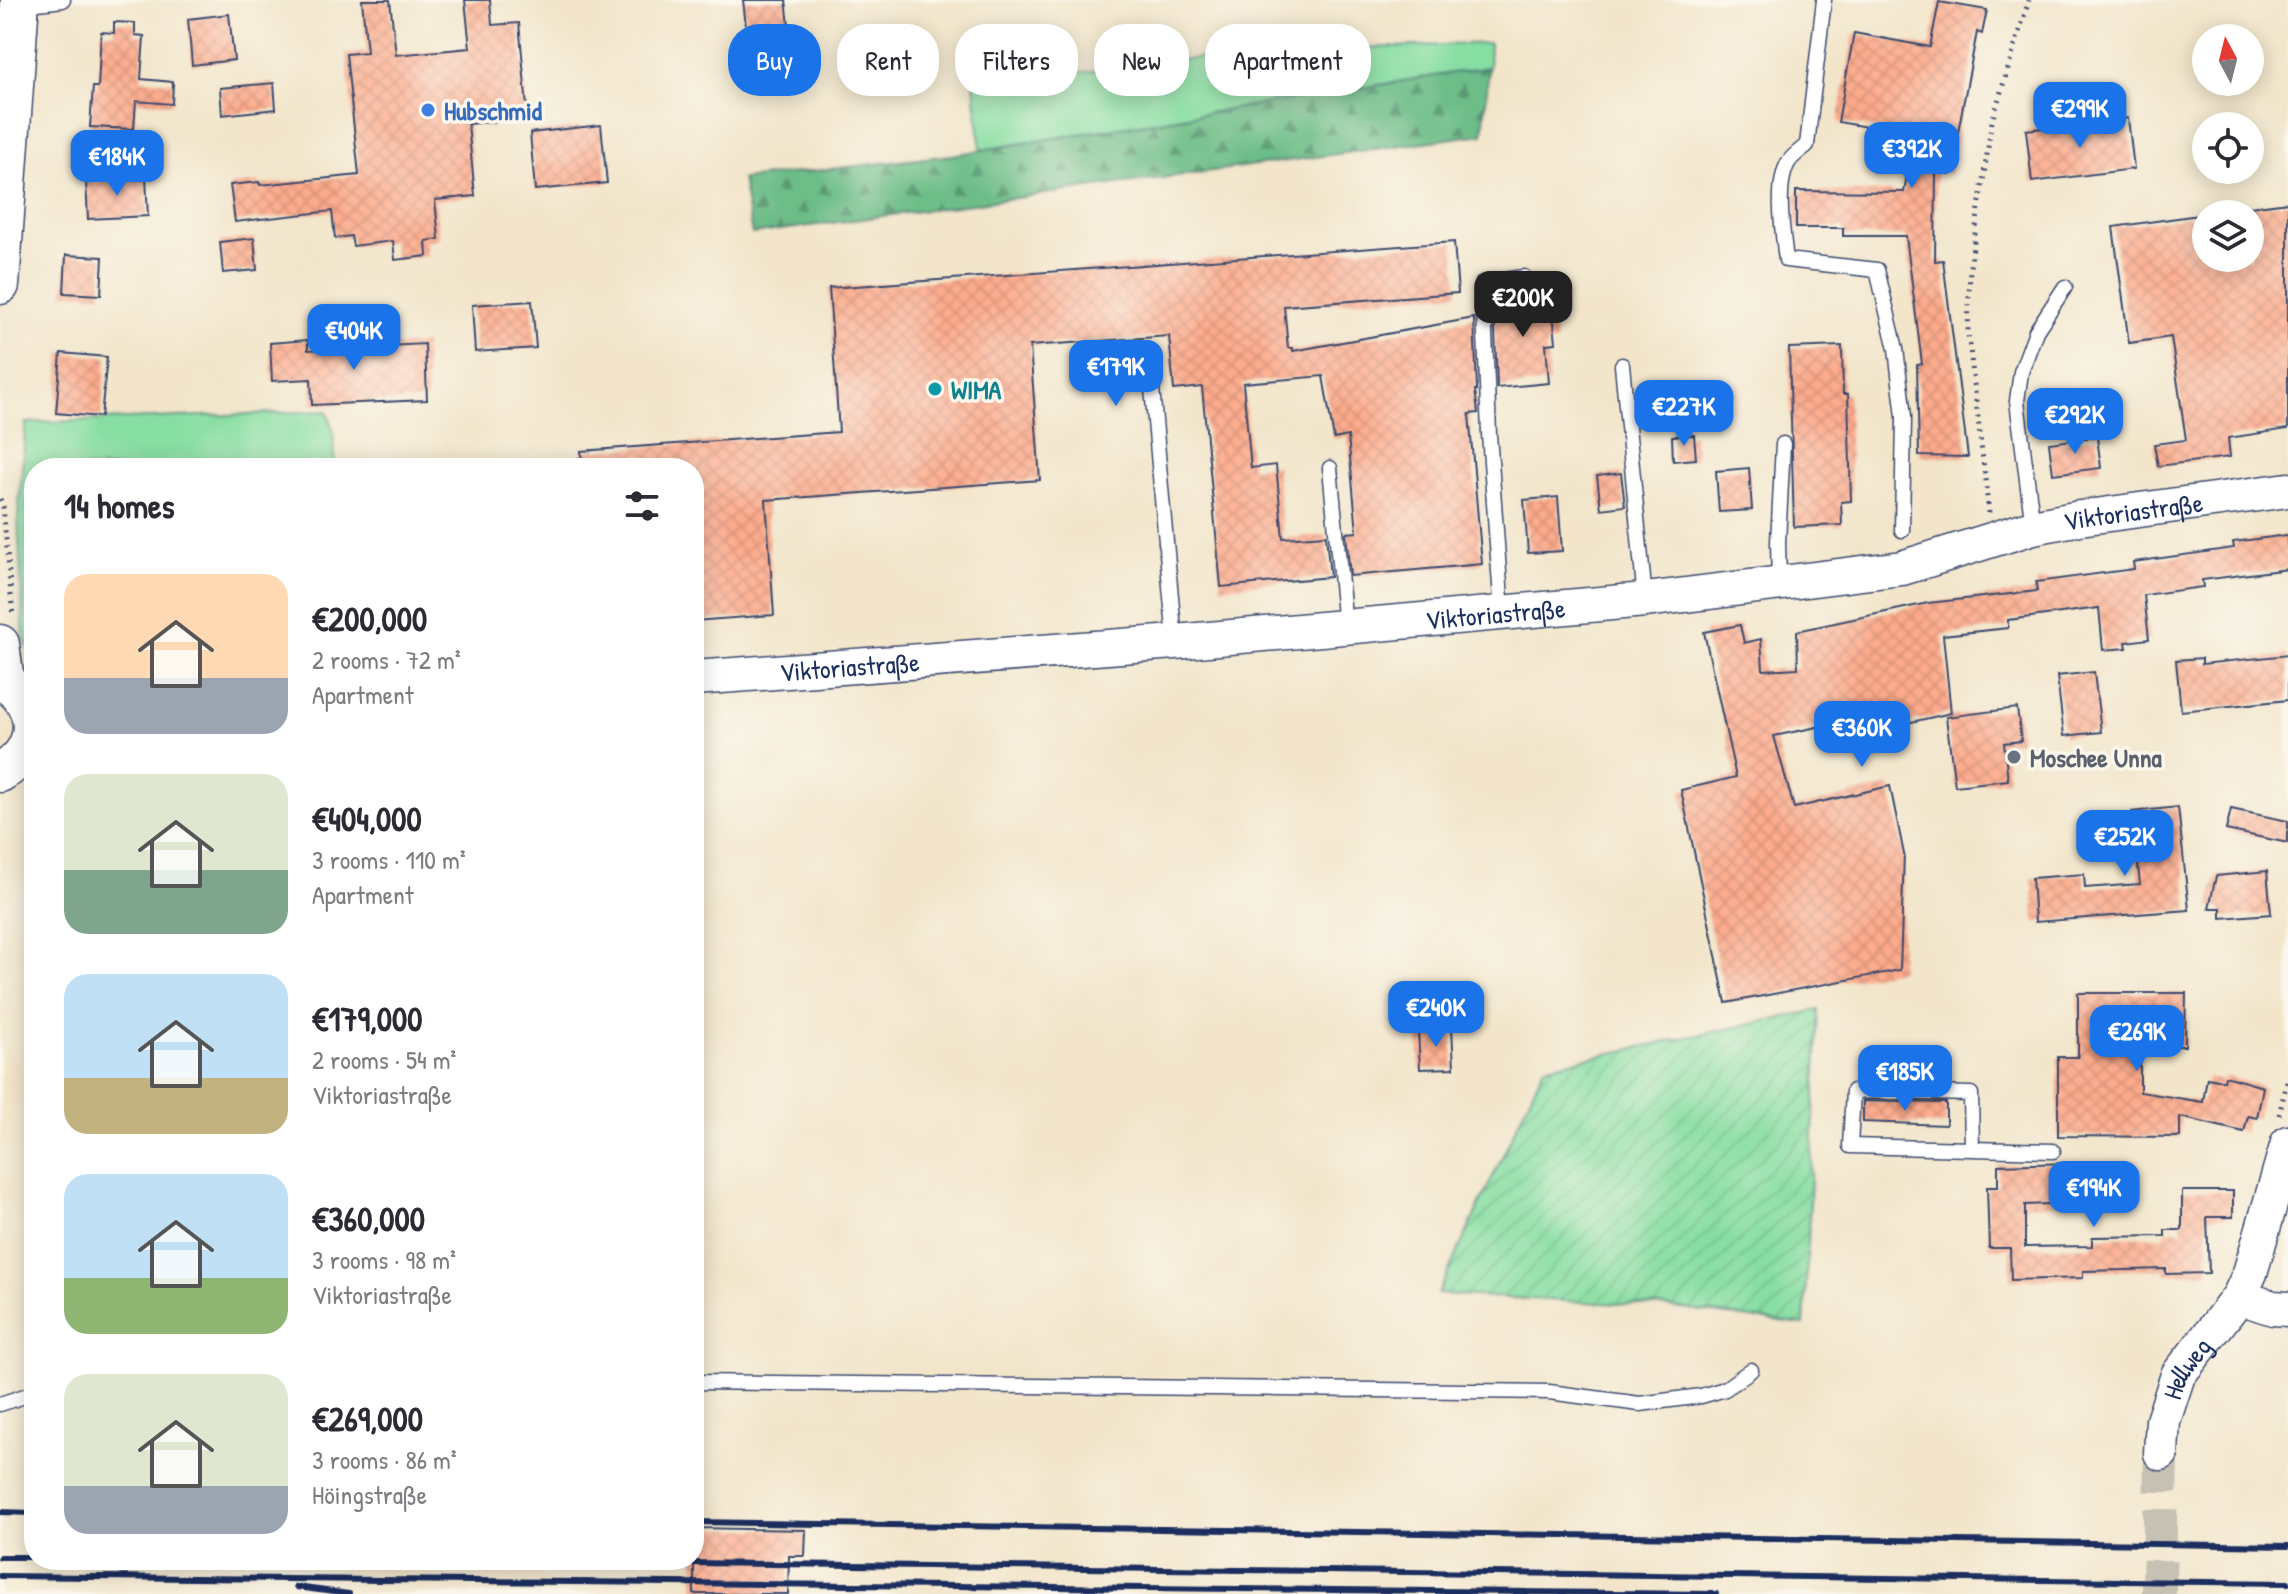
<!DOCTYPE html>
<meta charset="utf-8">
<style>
body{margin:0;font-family:"Patrick Hand",sans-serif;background:#f7f7f7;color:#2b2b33;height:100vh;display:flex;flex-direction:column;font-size:30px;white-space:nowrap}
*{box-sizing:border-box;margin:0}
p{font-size:26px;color:#7c7c81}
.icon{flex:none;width:44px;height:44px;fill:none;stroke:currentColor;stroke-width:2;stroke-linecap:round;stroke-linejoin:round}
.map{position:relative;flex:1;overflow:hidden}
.side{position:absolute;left:24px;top:458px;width:680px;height:1112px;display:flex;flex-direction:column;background:#fff;border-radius:32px;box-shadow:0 4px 20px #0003}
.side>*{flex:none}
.banner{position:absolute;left:728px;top:24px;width:760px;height:72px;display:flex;gap:16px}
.needle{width:52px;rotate:353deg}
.buttons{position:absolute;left:2192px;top:24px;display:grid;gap:16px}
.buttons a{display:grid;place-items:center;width:72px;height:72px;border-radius:50%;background:#fff;box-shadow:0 4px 20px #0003;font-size:40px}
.price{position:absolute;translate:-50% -68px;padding:0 18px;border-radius:16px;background:#1a73e8;color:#fff;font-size:26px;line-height:52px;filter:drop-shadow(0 2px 4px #0008)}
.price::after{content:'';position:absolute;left:50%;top:48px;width:24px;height:18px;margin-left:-12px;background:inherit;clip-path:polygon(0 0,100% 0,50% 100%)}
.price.on{background:#222;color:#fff}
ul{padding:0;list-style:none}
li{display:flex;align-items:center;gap:24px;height:200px;padding:0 40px}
li span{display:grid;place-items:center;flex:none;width:224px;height:160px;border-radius:24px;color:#555}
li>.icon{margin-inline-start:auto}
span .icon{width:96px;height:96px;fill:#fffc;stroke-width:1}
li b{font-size:34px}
h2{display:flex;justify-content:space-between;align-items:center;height:96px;padding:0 40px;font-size:34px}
.chip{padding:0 28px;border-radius:32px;background:#fff;box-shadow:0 4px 20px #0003;font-size:28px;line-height:72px}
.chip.on{background:#1a73e8;color:#fff}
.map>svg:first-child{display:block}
.grass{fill:#87dea2;stroke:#518680;stroke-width:2}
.forest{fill:url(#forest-firs);stroke:#447673;stroke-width:2}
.garden{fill:url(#garden-furrows);stroke:#518680;stroke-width:2}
.building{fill:url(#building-cross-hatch)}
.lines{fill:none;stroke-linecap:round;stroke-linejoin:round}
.tertiary-tunnel{stroke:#c7c1b4;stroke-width:34;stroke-dasharray:34 17;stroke-linecap:butt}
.service-casing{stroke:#3b4a6e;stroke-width:17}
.tertiary-casing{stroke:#3b4a6e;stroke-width:37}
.secondary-casing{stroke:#3b4a6e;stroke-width:41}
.path{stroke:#3b4a6e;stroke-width:5;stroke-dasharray:2 6;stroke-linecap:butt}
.service{stroke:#fff;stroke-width:14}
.tertiary{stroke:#fff;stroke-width:34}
.secondary{stroke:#fff;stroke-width:38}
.rail{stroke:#1b2f5e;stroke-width:6}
.shop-dot{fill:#3f7fe0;stroke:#fbf7ec;stroke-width:3}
.culture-dot{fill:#0f9aa8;stroke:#fbf7ec;stroke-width:3}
.worship-dot{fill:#6b7280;stroke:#fbf7ec;stroke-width:3}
.labels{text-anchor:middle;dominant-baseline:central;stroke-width:7;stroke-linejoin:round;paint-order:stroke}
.shop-label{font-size:26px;font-weight:bold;fill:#366cbe;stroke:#fbf7ec;text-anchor:start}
.culture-label{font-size:26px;font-weight:bold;fill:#0d838f;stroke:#fbf7ec;text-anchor:start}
.street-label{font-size:26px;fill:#1b2f5e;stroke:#fbf7ec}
.worship-label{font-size:26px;font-weight:bold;fill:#5b616d;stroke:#fbf7ec;text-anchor:start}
</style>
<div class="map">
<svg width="2288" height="1594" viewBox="0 0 2288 1594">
<defs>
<pattern id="forest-firs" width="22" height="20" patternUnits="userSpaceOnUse" patternTransform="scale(2)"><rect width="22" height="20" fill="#6dbd88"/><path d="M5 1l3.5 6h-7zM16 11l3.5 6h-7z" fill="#599a72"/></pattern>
<pattern id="garden-furrows" width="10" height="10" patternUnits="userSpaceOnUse" patternTransform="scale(2)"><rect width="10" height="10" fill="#87dea2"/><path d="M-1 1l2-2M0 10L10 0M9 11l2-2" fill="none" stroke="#74bf8e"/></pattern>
<pattern id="building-cross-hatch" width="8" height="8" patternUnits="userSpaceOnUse" patternTransform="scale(2)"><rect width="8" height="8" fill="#fdab8c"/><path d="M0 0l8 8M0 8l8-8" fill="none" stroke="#d8937b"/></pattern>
</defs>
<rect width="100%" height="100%" fill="#fbf7ec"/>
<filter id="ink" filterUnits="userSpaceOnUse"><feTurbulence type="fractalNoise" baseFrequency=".0125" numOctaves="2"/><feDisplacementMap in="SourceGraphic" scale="16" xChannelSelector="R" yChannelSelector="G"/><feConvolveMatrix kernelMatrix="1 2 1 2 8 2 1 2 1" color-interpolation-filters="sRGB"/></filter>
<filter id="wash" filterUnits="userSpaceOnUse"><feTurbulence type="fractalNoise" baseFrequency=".006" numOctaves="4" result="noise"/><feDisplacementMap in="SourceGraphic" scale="32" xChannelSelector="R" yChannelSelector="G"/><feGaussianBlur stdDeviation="1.8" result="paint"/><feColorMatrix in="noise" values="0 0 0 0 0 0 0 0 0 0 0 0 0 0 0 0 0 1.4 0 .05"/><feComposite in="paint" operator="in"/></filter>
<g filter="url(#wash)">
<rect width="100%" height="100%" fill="#f2e5ca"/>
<g class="grass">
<polygon points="1490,43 1489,67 981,150 974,85 1240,53"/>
<polygon points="327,411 333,430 335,468 34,468 34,659 24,639 18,517 26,423"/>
</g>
<polygon class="forest" points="1489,67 1483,134 752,234 742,179 952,155"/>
<polygon class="garden" points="1819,1010 1804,1325 1659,1306 1438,1294 1544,1067"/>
<g id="blocks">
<g class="building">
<polygon points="362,0 390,0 396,55 470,48 465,0 490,0 492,25 519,23 528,118 468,124 475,196 435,200 439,239 426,241 427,256 395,260 393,241 353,246 351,236 335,238 332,211 235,222 230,185 259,182 260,185 359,175 346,54 367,52"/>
<polygon points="743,0 786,0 796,82 753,87"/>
<polygon points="1939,2 1987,10 1982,34 1977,32 1950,174 1936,171 1935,261 1943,260 1968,457 1919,456 1917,365 1922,364 1906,236 1843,236 1843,228 1796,228 1796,191 1904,192 1914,135 1838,122 1854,33 1930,47"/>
<polygon points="229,14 234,60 192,65 188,19"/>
<polygon points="114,22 135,23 135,35 144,36 141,79 173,82 172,104 136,101 134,129 90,127 93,87 98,87 101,32 114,33"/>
<polygon points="274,83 276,109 222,115 220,88"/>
<polygon points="2128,118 2134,169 2032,182 2026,130"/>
<polygon points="601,125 607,183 535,190 530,133"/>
<polygon points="146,177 148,216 88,219 86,181"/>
<polygon points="2288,202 2288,429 2228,438 2230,457 2158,466 2154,444 2186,440 2171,337 2129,343 2113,227 2206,214 2206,258 2250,258 2250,207"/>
<polygon points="254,238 257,270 223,273 220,242"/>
<polygon points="1454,242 1458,293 1284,306 1288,348 1293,348 1293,351 1474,318 1477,390 1475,390 1478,413 1469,414 1482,564 1350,576 1346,533 1357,532 1348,436 1334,439 1323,376 1243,383 1251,468 1276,465 1283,538 1326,535 1330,577 1221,587 1202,387 1174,390 1169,336 1030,346 1040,480 766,500 774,615 694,621 694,468 582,468 581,451 839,432 829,288"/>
<polygon points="66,255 103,257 101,295 64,293"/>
<polygon points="1551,293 1556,343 1546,344 1549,383 1497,388 1494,299"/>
<polygon points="532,301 536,348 475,352 472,305"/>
<polygon points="308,340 308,350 425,344 427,400 312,405 311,379 272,381 270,343"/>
<polygon points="1842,346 1843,394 1848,394 1851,501 1841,502 1842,525 1794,527 1789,348"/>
<polygon points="61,353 107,357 101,417 56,413"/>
<polygon points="1694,435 1696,459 1673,461 1672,436"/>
<polygon points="2097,437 2101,468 2053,474 2049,443"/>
<polygon points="1749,468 1752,510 1719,512 1716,471"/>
<polygon points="1621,473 1625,506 1601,509 1597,476"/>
<polygon points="1558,497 1562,551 1528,553 1524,500"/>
<polygon points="2288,535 2288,569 2202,580 2203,587 2144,595 2149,639 2126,642 2127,648 2103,650 2099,608 2008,620 2008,628 1943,635 1951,713 1854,735 1851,720 1774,736 1794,808 1890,786 1904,854 1900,970 1726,1003 1681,790 1736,777 1704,632 1740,625 1744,643 1761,639 1763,670 1798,668 1797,631 1928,603 2037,591 2036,582 2134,569 2133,562 2234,548 2233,542"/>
<polygon points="2288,655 2288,700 2181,711 2176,660 2202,658 2202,664"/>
<polygon points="2094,672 2101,732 2064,736 2057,676"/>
<polygon points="2017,708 2021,741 2004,743 2008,780 1955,786 1946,717"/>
<polygon points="2178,807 2189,910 2035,922 2032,878 2084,874 2085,888 2140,884 2132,812"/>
<polygon points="2231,809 2288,821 2288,843 2226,830"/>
<polygon points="2267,871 2271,914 2221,918 2221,908 2209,908 2216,876"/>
<polygon points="2078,993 2186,993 2185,1046 2140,1046 2140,1092 2203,1102 2207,1078 2224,1081 2225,1076 2263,1087 2257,1118 2248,1116 2244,1132 2180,1117 2180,1137 2058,1136 2058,1057 2078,1057"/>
<polygon points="1452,1028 1454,1068 1420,1069 1418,1030"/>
<polygon points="1863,1101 1946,1103 1946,1125 1863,1122"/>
<polygon points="2073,1163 2074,1203 2025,1205 2025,1247 2092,1246 2092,1237 2165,1236 2165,1230 2182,1230 2182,1191 2233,1191 2233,1217 2207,1217 2209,1273 2166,1274 2166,1269 2083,1271 2083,1278 2011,1280 2010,1248 1989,1248 1987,1187 1998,1187 1998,1165"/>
<polygon points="694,1528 806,1530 805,1556 789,1556 788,1594 694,1594"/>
</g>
</g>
</g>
<g filter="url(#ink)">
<use href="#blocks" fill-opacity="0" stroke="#3b4a6e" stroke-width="2"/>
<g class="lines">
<polyline class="tertiary-tunnel" points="2159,1594 2161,1453"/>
<defs>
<g id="service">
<path d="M 1824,0 L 1807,145 C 1801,150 1792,156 1788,163 C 1775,186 1783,235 1786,260 L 1877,270 L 1896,349 L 1904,417 L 1902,530"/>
<polyline points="20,5 63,0"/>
<polyline points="1622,365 1645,599"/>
<polyline points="1150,366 1175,641"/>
<polyline points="1330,468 1345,626"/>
<polyline points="2033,527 2017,401 2021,372 2036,331 2065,287"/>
<polyline points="1779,582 1778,542 1783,444"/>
<polyline points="1502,613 1489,434 1483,283 1524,277"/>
<polyline points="1972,1149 1971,1094 1853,1091 1850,1146 2053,1151"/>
<polyline points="694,1382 1549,1392 1640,1404 1701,1396 1725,1389 1751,1370"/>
<polyline points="0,1404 34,1393"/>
</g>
<g id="tertiary">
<path id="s1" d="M 694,678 L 1175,642 L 1645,600 L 1902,568 L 2033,527 L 2080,518 L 2288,490"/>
<polyline points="2239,1297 2273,1308 2288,1309"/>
<path id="s2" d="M 2161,1453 L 2163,1421 L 2178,1375 L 2239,1297 L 2250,1273 L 2288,1143"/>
</g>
<g id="secondary">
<polyline points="0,285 20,0"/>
<polyline points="0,644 4,674 8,683"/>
<path d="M 0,679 C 42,703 43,749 0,773"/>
</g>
</defs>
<use href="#service" class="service-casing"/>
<use href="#tertiary" class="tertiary-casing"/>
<use href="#secondary" class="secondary-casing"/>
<g class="path">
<polyline points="0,499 3,507 13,617"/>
<polyline points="1989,513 1968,332 1970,267 1992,121 2029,0"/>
<polyline points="2279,1115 2288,1077"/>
</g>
<use href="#service" class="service"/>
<use href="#tertiary" class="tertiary"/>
<use href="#secondary" class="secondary"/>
<g class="rail">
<polyline points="0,1512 34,1513"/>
<polyline points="694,1522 2288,1546"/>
<polyline points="0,1557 34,1557"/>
<polyline points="446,1560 2288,1583"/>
<polyline points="0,1576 1716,1594"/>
<polyline points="296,1587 349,1594"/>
</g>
</g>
</g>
<circle class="shop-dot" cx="428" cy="110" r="8"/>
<circle class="culture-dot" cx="935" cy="389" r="8"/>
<circle class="worship-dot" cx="2014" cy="757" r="8"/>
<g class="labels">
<g class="shop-label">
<text x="444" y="110">Hubschmid</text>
</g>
<g class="culture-label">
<text x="951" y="389">WIMA</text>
</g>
<g class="street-label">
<text stroke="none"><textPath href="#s1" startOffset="1452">Viktoriastraße</textPath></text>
<text stroke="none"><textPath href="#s1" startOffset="804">Viktoriastraße</textPath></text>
<text stroke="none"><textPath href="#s1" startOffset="156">Viktoriastraße</textPath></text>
<text stroke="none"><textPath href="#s2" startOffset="90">Hellweg</textPath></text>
</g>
<g class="worship-label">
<text x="2030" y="757">Moschee Unna</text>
</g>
</g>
</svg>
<div class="buttons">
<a><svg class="needle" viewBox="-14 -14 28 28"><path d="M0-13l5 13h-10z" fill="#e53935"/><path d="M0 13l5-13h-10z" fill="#7c7c81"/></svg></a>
<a><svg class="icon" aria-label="locate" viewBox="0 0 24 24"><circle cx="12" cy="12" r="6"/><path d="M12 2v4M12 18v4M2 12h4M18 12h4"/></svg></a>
<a><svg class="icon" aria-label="layers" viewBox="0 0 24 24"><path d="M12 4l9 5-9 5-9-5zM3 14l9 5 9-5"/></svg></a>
</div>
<b class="price" style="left:2080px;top:150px">€299K</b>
<b class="price" style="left:1912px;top:190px">€392K</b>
<b class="price" style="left:117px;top:198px">€184K</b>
<b class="price on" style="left:1523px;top:339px">€200K</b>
<b class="price" style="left:354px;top:372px">€404K</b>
<b class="price" style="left:1116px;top:408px">€179K</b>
<b class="price" style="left:1684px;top:448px">€227K</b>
<b class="price" style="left:2075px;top:456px">€292K</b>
<b class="price" style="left:1862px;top:769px">€360K</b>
<b class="price" style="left:2125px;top:878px">€252K</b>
<b class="price" style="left:1436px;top:1049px">€240K</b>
<b class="price" style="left:2137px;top:1073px">€269K</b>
<b class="price" style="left:1905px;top:1113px">€185K</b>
<b class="price" style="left:2094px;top:1229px">€194K</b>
<div class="banner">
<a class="chip on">Buy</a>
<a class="chip">Rent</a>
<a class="chip">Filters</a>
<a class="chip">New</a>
<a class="chip">Apartment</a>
</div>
<section class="side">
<h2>14 homes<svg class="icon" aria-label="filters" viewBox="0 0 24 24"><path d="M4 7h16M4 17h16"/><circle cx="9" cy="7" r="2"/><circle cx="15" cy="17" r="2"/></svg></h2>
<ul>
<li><span style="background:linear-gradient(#ffd9b3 65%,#9aa5b1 0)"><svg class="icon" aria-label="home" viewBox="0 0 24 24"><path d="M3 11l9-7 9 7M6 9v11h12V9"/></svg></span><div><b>€200,000</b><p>2 rooms · 72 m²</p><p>Apartment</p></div></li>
<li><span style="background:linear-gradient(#dfe7d0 60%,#7fa58c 0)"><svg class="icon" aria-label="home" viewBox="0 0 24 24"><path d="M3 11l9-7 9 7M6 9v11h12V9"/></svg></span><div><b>€404,000</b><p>3 rooms · 110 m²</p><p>Apartment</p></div></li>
<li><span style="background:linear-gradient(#bfe0f5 65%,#c2b280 0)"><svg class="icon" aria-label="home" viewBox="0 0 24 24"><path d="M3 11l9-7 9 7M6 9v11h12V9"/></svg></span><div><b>€179,000</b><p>2 rooms · 54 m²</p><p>Viktoriastraße</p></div></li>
<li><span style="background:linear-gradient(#bfe0f5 65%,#8fb573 0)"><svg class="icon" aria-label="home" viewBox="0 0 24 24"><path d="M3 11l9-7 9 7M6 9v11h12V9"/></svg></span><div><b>€360,000</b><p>3 rooms · 98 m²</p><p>Viktoriastraße</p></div></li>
<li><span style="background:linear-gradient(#dfe7d0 70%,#9aa5b1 0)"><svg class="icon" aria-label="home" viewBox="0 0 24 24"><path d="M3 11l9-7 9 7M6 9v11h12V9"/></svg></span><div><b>€269,000</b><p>3 rooms · 86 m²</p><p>Höingstraße</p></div></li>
</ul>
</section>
</div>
